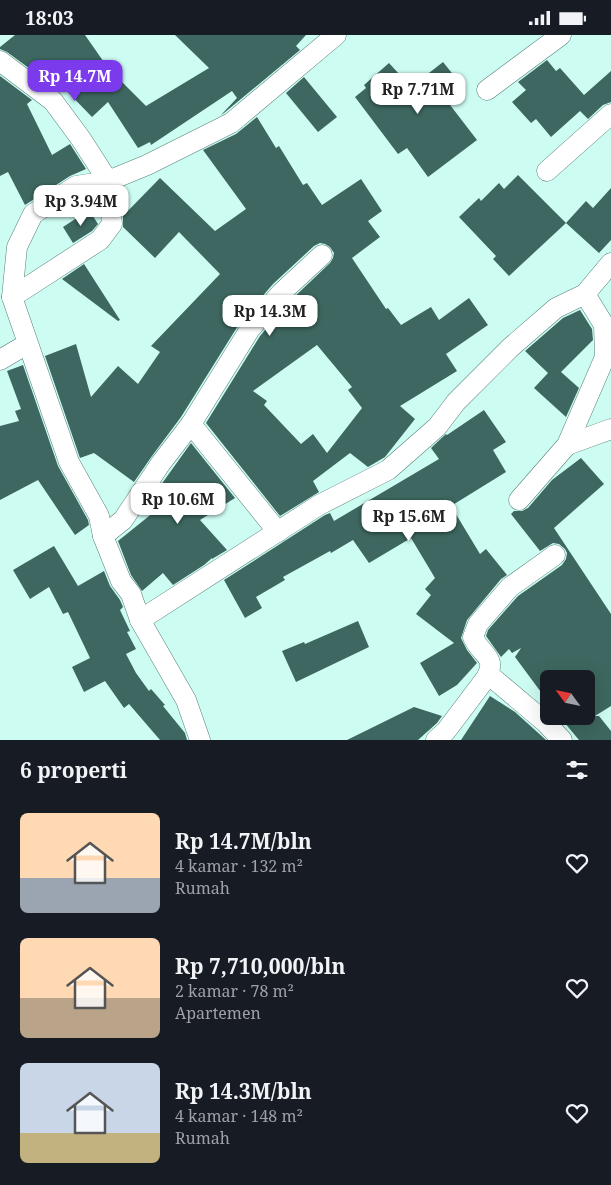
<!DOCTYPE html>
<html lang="id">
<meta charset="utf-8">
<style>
body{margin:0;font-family:"Noto Serif",serif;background:#20242c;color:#f1f3f6;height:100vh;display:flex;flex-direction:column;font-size:19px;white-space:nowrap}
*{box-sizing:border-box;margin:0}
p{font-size:16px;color:#9ea1a6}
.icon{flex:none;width:28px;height:28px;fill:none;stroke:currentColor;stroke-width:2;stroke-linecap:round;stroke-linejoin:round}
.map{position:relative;height:705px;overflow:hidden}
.drawer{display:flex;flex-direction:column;background:#171b24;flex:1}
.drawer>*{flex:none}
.needle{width:32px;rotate:303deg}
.tools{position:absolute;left:540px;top:635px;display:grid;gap:10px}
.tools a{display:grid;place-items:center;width:55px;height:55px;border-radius:8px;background:#171b24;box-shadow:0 5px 20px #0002;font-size:25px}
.price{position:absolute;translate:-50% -42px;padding:0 11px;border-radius:10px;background:#fff;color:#222;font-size:16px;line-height:32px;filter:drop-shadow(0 1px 2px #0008)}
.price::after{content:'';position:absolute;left:50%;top:30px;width:15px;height:11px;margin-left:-8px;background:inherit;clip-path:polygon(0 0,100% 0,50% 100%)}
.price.active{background:#7c3aed;color:#fff}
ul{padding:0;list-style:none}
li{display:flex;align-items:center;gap:15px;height:125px;padding:0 20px}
li span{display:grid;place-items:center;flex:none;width:140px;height:100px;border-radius:8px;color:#555}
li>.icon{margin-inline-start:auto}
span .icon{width:60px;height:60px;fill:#fffc;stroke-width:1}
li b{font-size:21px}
h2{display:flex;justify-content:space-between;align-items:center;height:60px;padding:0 20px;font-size:21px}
.status{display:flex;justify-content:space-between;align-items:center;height:35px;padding:0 25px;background:#171b24;direction:ltr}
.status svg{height:14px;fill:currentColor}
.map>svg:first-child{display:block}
.building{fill:#3d6760;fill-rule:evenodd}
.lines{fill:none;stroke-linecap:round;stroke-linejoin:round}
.street-casing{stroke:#568079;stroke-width:21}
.street{stroke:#fff;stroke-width:20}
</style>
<div class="status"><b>18:03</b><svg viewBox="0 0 49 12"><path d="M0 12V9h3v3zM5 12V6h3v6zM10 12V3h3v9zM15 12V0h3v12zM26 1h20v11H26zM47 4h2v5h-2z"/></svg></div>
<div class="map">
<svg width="611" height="705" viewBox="0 0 611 705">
<rect width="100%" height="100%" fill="#cdfcf3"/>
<g class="building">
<polygon points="15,0 85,0 108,33 146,71 209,33 175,0 306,0 296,11 300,15 224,78 221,80 237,63 232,56 151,110 150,107 138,113 108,67 92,82 57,46 52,50 7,17 0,14 0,12"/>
<polygon points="547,25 556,36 560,33 584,60 611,36 611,67 603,70 588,84 580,76 551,102 536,84 531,88 512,67 526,55 518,47"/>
<polygon points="443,27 464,53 447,66 477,105 428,142 407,113 398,119 355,62 366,53 364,50 389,28 411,52"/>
<polygon points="0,41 32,65 27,69 52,120 70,109 86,134 70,141 25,170 8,137 0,141"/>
<polygon points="304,42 337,82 318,97 286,58"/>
<path d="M 257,82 L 276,113 L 279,111 L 303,150 L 307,148 L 322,170 L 361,144 L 382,176 L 368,186 L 380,202 L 352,223 L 386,274 L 388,273 L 401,290 L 431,272 L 439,285 L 469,263 L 488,290 L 446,319 L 457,336 L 400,371 L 415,384 L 385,422 L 368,432 L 350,418 L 313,446 L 319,457 L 280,481 L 206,388 L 260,301 L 290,266 L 330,228 L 333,223 L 334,218 L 330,212 L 325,209 L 320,208 L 314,211 L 273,249 L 241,286 L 181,382 L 152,421 L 134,447 L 94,418 L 80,423 L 45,321 L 76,309 L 91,362 L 118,331 L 138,349 L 160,317 L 151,311 L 220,239 L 179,197 L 155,223 L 123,192 L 123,181 L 160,143 L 215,196 L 246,174 L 203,115 L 236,99 ZM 317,310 L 352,352 L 348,355 L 362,373 L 327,418 L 313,399 L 301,409 L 264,370 L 267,366 L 253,356 Z"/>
<polygon points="518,140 566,188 509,241 493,224 496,221 459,182 479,163 481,166 499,148 504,154"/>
<polygon points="611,153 611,205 599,218 566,188 586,166 593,173"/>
<polygon points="89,175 98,189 92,196 73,208 63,192"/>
<polygon points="84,229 120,285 118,286 62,244"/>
<polygon points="580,275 592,294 593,305 561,337 579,353 566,382 534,353 548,338 525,316 563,283"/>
<polygon points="23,330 58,431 88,485 89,490 75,500 38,445 0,465 0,391 19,386 15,376 21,374 7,336"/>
<polygon points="484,375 506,407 493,415 506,437 451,471 480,519 486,514 507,540 501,544 467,585 461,603 467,615 477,628 457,650 439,661 420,628 454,608 416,579 431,560 425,554 435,543 411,503 369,528 353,505 331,518 330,516 283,542 285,545 256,562 262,573 245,583 224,545 325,480 330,478 334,486 439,424 431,413 446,399 447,400"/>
<polygon points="191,408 235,463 200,485 227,515 212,524 212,523 204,530 173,550 163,538 142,556 131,540 118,506 164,469 153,461"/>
<polygon points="581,423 604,449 554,493 611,579 611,671 595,681 599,681 611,696 611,705 579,705 559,681 586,681 586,644 549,644 549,668 515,622 521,613 512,618 509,614 501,622 486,601 488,595 518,561 562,530 566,524 567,518 565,514 559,509 553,508 540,516 511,479 514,476 522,476 528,473 552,445"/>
<polygon points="54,511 78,551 104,536 110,551 120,565 123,572 120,575 130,596 127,597 136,614 126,619 136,638 149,656 151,654 165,670 163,671 185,698 187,705 160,705 129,669 124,673 105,646 84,657 72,632 90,623 68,577 63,579 49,552 30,564 13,535"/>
<polygon points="358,586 369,612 296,647 282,616 304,607 305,609"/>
<polygon points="490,661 515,677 546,705 461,705"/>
<polygon points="414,672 442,681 437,688 418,705 347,705"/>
</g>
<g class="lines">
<defs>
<g id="street">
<polyline points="0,26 53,66 81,104 108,146 112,189 100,205 12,262"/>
<polyline points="487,55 561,0"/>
<polyline points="547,136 611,79"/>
<polyline points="0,325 27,309"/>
<polyline points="191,389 278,497"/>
<polyline points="567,410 611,394"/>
<polyline points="519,465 567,410 605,322 604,290 585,259"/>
<polyline points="103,501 123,485 161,428 191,389 250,294 281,258 322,220"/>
<polyline points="140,585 319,470 388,435 437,392 456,367 511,312 556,273 585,259 611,228"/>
<polyline points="488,639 545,687 562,705"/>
<polyline points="200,705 186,665 140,585 131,559 121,546 103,501 99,481 69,427 12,262 17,212 33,179 76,151 108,146 147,130 231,88 336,0"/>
<path d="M 436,705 L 446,696 L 486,643 C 498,621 481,621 473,602 L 478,589 L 510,552 L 555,520"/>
</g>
</defs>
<use href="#street" class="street-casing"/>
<use href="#street" class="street"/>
</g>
</svg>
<div class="tools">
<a><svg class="needle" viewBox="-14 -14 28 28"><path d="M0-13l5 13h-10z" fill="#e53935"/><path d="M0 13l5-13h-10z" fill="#9ea1a6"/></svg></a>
</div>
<b class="price active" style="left:75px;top:67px">Rp 14.7M</b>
<b class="price" style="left:418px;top:80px">Rp 7.71M</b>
<b class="price" style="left:81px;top:192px">Rp 3.94M</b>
<b class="price" style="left:270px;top:302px">Rp 14.3M</b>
<b class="price" style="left:178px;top:490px">Rp 10.6M</b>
<b class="price" style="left:409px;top:507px">Rp 15.6M</b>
</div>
<section class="drawer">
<h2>6 properti<svg class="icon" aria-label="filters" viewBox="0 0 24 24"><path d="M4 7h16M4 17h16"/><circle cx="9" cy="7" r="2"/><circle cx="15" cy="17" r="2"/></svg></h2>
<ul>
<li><span style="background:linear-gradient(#ffd9b3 65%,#9aa5b1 0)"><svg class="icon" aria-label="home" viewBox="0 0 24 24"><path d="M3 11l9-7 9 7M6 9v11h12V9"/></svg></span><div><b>Rp 14.7M/bln</b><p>4 kamar · 132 m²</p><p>Rumah</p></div><svg class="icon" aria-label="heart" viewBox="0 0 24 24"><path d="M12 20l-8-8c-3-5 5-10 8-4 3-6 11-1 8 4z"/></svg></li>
<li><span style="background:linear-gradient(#ffd9b3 60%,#b9a48a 0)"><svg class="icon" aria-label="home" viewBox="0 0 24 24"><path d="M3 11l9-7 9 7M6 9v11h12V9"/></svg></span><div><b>Rp 7,710,000/bln</b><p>2 kamar · 78 m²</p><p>Apartemen</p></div><svg class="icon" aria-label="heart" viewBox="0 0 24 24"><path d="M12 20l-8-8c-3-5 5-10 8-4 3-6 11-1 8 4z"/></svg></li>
<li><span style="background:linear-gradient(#c9d6e8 70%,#c2b280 0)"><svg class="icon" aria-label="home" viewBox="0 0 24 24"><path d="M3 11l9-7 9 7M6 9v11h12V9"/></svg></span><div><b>Rp 14.3M/bln</b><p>4 kamar · 148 m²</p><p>Rumah</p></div><svg class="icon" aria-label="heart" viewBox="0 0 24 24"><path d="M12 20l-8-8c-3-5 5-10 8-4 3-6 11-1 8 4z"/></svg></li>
</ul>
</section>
